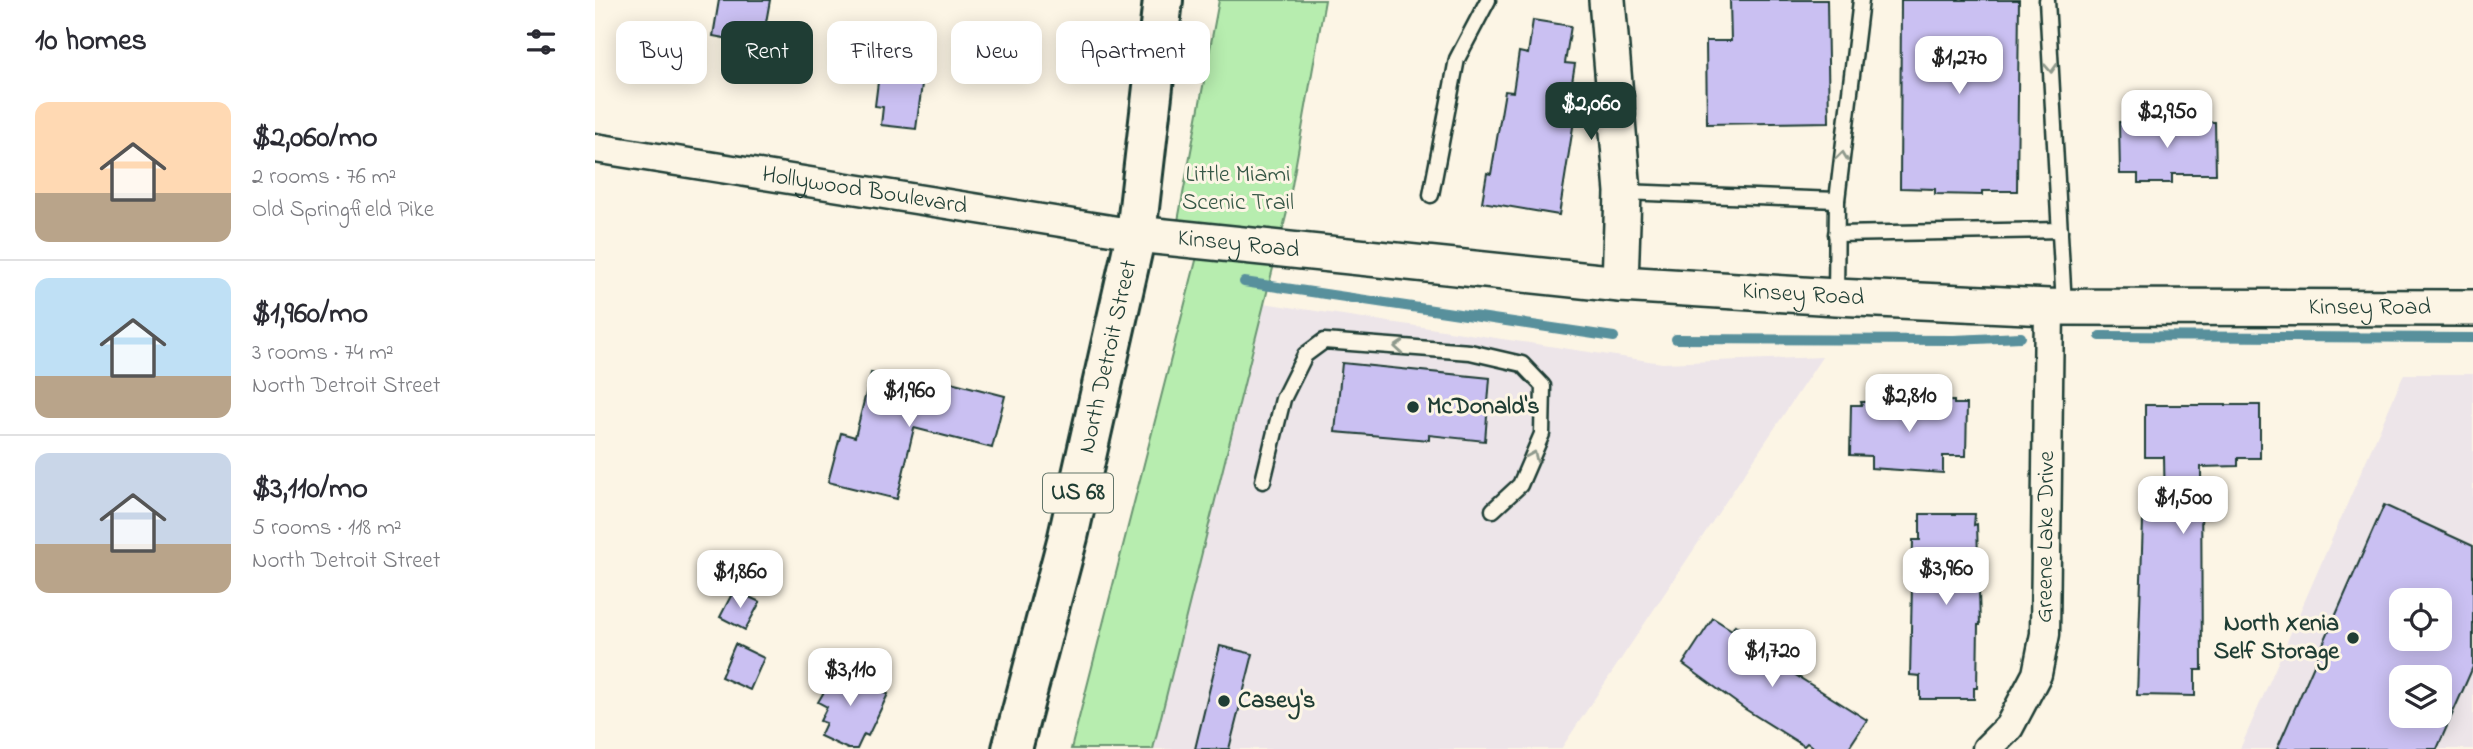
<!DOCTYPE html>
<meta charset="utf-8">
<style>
body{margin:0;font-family:"Indie Flower",sans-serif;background:#f2f2f3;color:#2b2b33;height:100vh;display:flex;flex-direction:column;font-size:26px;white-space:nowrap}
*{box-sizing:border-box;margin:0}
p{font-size:23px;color:#7c7c81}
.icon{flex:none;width:38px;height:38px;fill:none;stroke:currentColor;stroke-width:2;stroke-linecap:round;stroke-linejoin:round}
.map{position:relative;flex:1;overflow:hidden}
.details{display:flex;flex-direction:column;background:#fff;width:595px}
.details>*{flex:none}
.banner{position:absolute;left:21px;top:21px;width:665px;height:63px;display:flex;gap:14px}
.controls{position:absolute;left:1794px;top:588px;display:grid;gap:14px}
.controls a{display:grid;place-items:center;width:63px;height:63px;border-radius:14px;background:#fff;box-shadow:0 4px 18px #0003;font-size:35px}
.price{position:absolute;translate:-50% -60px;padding:0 16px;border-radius:14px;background:#fff;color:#222;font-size:23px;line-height:46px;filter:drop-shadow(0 2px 4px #0008)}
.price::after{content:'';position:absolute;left:50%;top:42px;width:21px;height:16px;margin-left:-10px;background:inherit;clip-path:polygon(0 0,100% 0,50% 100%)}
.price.current{background:#1f3d34;color:#fff}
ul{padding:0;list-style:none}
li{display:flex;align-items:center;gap:21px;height:175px;padding:0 35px}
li+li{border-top:2px solid #e1e1e2}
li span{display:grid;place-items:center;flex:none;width:196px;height:140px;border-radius:14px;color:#555}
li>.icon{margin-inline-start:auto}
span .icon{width:84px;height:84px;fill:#fffc;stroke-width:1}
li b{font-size:30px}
h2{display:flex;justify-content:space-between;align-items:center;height:84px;padding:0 35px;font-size:30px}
.pill{padding:0 24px;border-radius:14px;background:#fff;box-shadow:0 4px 18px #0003;font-size:24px;line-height:63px}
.pill.current{background:#1f3d34;color:#fff}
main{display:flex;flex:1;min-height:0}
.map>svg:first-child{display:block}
.built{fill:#ede5e9;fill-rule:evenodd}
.green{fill:#b7edaf;stroke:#6b9572;stroke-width:2}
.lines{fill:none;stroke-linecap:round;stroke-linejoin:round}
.stream{stroke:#59909c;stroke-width:10}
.building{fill:#cac0f2;stroke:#1f3d34;stroke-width:2;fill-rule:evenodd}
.service-casing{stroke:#1f3d34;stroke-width:19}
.minor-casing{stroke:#1f3d34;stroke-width:33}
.tertiary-casing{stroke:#1f3d34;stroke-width:40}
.trunk-casing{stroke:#1f3d34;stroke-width:44}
.service{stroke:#fcf5e5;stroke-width:14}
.minor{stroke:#fcf5e5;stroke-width:28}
.tertiary{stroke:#fcf5e5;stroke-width:35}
.trunk{stroke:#fcf5e5;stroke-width:38}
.oneway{stroke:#8e998c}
.poi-dot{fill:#1f3d34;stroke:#fcf5e5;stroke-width:2.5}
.labels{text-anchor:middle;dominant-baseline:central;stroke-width:6;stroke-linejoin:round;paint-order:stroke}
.shield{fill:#fcf5e5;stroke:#617469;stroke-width:2}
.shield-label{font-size:23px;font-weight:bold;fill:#1f3d34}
.park-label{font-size:24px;fill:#365746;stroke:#fcf5e5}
.street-label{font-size:24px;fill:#1f3d34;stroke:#fcf5e5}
.poi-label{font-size:24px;font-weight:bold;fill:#1f3d34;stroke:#fcf5e5;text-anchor:start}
</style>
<main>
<section class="details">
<h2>10 homes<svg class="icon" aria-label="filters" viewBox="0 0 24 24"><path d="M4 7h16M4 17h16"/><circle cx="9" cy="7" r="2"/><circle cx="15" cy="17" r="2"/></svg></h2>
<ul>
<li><span style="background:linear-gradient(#ffd9b3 65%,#b9a48a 0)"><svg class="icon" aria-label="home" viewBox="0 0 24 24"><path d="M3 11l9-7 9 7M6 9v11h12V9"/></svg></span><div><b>$2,060/mo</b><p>2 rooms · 76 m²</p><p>Old Springfield Pike</p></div></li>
<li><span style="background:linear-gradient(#bfe0f5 70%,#b9a48a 0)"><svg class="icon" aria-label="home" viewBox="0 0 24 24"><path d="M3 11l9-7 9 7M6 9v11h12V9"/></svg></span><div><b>$1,960/mo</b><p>3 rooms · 74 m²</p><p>North Detroit Street</p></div></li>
<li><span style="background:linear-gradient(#c9d6e8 65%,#b9a48a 0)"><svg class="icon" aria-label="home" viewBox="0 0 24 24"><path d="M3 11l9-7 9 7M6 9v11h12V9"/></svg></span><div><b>$3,110/mo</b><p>5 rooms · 118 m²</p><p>North Detroit Street</p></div></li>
</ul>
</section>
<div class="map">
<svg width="1878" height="749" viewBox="0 0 1878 749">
<rect width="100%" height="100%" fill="#fcf5e5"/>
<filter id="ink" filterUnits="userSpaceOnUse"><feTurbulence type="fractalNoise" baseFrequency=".0143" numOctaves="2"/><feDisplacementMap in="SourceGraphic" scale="14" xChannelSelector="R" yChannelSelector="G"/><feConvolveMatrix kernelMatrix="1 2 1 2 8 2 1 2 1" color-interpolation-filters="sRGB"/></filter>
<g filter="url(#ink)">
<g class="built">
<polygon points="668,303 1067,363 1227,357 966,749 558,749"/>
<path d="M 1809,374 L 1878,374 L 1878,749 L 1645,749 ZM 1806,600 L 1844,600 L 1844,639 L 1806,639 ZM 1806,677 L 1844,677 L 1844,716 L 1806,716 Z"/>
</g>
<polygon class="green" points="624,0 730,0 693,208 558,749 476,749 606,241 580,237"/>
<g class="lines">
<g class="stream">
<polyline points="649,282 1019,337"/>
<polyline points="1505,336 1878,338"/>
<polyline points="1081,339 1359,340 1426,337"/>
</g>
</g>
<g class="building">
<polygon points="124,0 175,0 167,45 118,36"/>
<polygon points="1135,0 1232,0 1234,122 1112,124 1111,41 1136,41"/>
<polygon points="1306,0 1424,0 1422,191 1387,191 1387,195 1340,194 1340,189 1305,188"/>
<polygon points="938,20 976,26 970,63 980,64 974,100 982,102 964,215 887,202 892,173 896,174 910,91 918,92 924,52 933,54"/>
<polygon points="287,50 331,55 321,129 286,125 288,107 280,106"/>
<polygon points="1524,122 1620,122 1621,174 1577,174 1577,183 1543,183 1543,174 1525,174"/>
<polygon points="747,363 895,378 890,441 834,435 834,440 740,432"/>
<polygon points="276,373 346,390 348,380 410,396 397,448 319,428 302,499 233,482 246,433 260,437"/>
<polygon points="1359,401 1359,404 1372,404 1371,456 1348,456 1348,473 1276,468 1276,456 1255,455 1256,405 1267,405 1266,402"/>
<polygon points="1550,405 1665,405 1665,458 1643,458 1643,466 1606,467 1607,670 1600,670 1600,696 1542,695 1548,521 1551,521 1551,511 1570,511 1569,457 1550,457"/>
<path d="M 1789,505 L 1878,546 L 1878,667 L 1842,749 L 1682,749 ZM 1806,600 L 1844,600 L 1844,639 L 1806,639 ZM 1806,677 L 1844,677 L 1844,716 L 1806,716 Z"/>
<polygon points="1325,514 1380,514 1379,525 1382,524 1385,625 1383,625 1382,688 1379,688 1379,699 1325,699 1325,676 1315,675 1318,540 1325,540"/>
<polygon points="139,590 165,602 150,630 125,617"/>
<polygon points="1118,618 1137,630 1140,625 1209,674 1199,674 1272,720 1253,749 1221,749 1212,743 1209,746 1150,709 1088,664"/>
<polygon points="140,644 169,658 155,690 126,677"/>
<polygon points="625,646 658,654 634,749 600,749"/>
<polygon points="244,666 288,685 285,691 293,694 273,736 269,734 262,749 253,749 225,736 231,723 225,721 232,707 223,702"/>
</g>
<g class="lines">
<defs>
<g id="service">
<polyline points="1452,0 1469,306"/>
<polyline points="1028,192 1242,200"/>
<polyline points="836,195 862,59 893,0"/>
<polyline points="1241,234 1465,230"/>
<polyline points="1241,297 1242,200 1266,0"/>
<polyline points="668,481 688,399 710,355 729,341 875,352 927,364 948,386 947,434 925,485 898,510"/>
</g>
<g id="minor">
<path id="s1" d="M 0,148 L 541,234"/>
<path id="s2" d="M 1392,749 L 1414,727 L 1442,674 L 1450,634 L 1454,307"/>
</g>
<g id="tertiary">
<polyline points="1012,0 1028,192 1025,284"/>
<path id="s3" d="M 541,234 L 1025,284 L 1241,297 L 1454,307 L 1878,308"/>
</g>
<g id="trunk">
<path id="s4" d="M 417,749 L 473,537 L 541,234 L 568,0"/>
</g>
</defs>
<use href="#service" class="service-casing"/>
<use href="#minor" class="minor-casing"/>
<use href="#tertiary" class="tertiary-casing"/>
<use href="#trunk" class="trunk-casing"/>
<use href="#service" class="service"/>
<use href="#minor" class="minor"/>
<use href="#tertiary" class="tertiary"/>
<use href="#trunk" class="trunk"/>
</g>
<defs><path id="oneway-chevron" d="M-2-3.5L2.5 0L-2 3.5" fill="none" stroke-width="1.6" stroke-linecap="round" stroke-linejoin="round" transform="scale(1.75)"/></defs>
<g class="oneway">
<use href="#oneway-chevron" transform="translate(1456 68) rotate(87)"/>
<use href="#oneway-chevron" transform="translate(1247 156) rotate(-83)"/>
<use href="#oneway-chevron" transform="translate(804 347) rotate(-176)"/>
<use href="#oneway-chevron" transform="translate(938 456) rotate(-66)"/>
</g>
</g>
<g class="poi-dot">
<circle cx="818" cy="407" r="7"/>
<circle cx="1758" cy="638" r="7"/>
<circle cx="629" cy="701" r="7"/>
</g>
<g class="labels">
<rect class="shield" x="448" y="473.5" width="70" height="39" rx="5"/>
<g class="shield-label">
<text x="483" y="493">US 68</text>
</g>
<g class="park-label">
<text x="643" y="175">Little Miami<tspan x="643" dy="28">Scenic Trail</tspan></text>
</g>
<g class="street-label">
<text stroke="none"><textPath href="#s1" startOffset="273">Hollywood Boulevard</textPath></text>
<text stroke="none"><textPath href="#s3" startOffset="103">Kinsey Road</textPath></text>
<text stroke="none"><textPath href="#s3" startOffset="670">Kinsey Road</textPath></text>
<text stroke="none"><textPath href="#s3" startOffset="1237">Kinsey Road</textPath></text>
<text stroke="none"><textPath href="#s4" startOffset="404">North Detroit Street</textPath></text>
<text stroke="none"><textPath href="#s2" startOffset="229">Greene Lake Drive</textPath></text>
</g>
<g class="poi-label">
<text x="832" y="407">McDonald's</text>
<text x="1744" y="624" text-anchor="end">North Xenia<tspan x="1744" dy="28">Self Storage</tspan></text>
<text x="643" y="701">Casey's</text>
</g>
</g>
</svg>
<div class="controls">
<a><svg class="icon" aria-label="locate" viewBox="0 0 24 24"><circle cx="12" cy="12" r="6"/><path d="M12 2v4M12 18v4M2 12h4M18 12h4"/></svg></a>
<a><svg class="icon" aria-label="layers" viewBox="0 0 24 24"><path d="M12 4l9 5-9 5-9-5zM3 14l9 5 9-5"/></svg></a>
</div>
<b class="price" style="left:1364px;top:96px">$1,270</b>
<b class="price current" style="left:996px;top:142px">$2,060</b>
<b class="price" style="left:1572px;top:150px">$2,950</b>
<b class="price" style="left:314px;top:429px">$1,960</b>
<b class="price" style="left:1314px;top:434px">$2,810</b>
<b class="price" style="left:1588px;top:536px">$1,500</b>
<b class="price" style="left:1351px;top:607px">$3,960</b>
<b class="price" style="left:145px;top:610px">$1,860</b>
<b class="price" style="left:1177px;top:689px">$1,720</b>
<b class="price" style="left:255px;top:708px">$3,110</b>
<div class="banner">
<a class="pill">Buy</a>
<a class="pill current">Rent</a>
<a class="pill">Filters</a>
<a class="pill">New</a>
<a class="pill">Apartment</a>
</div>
</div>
</main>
